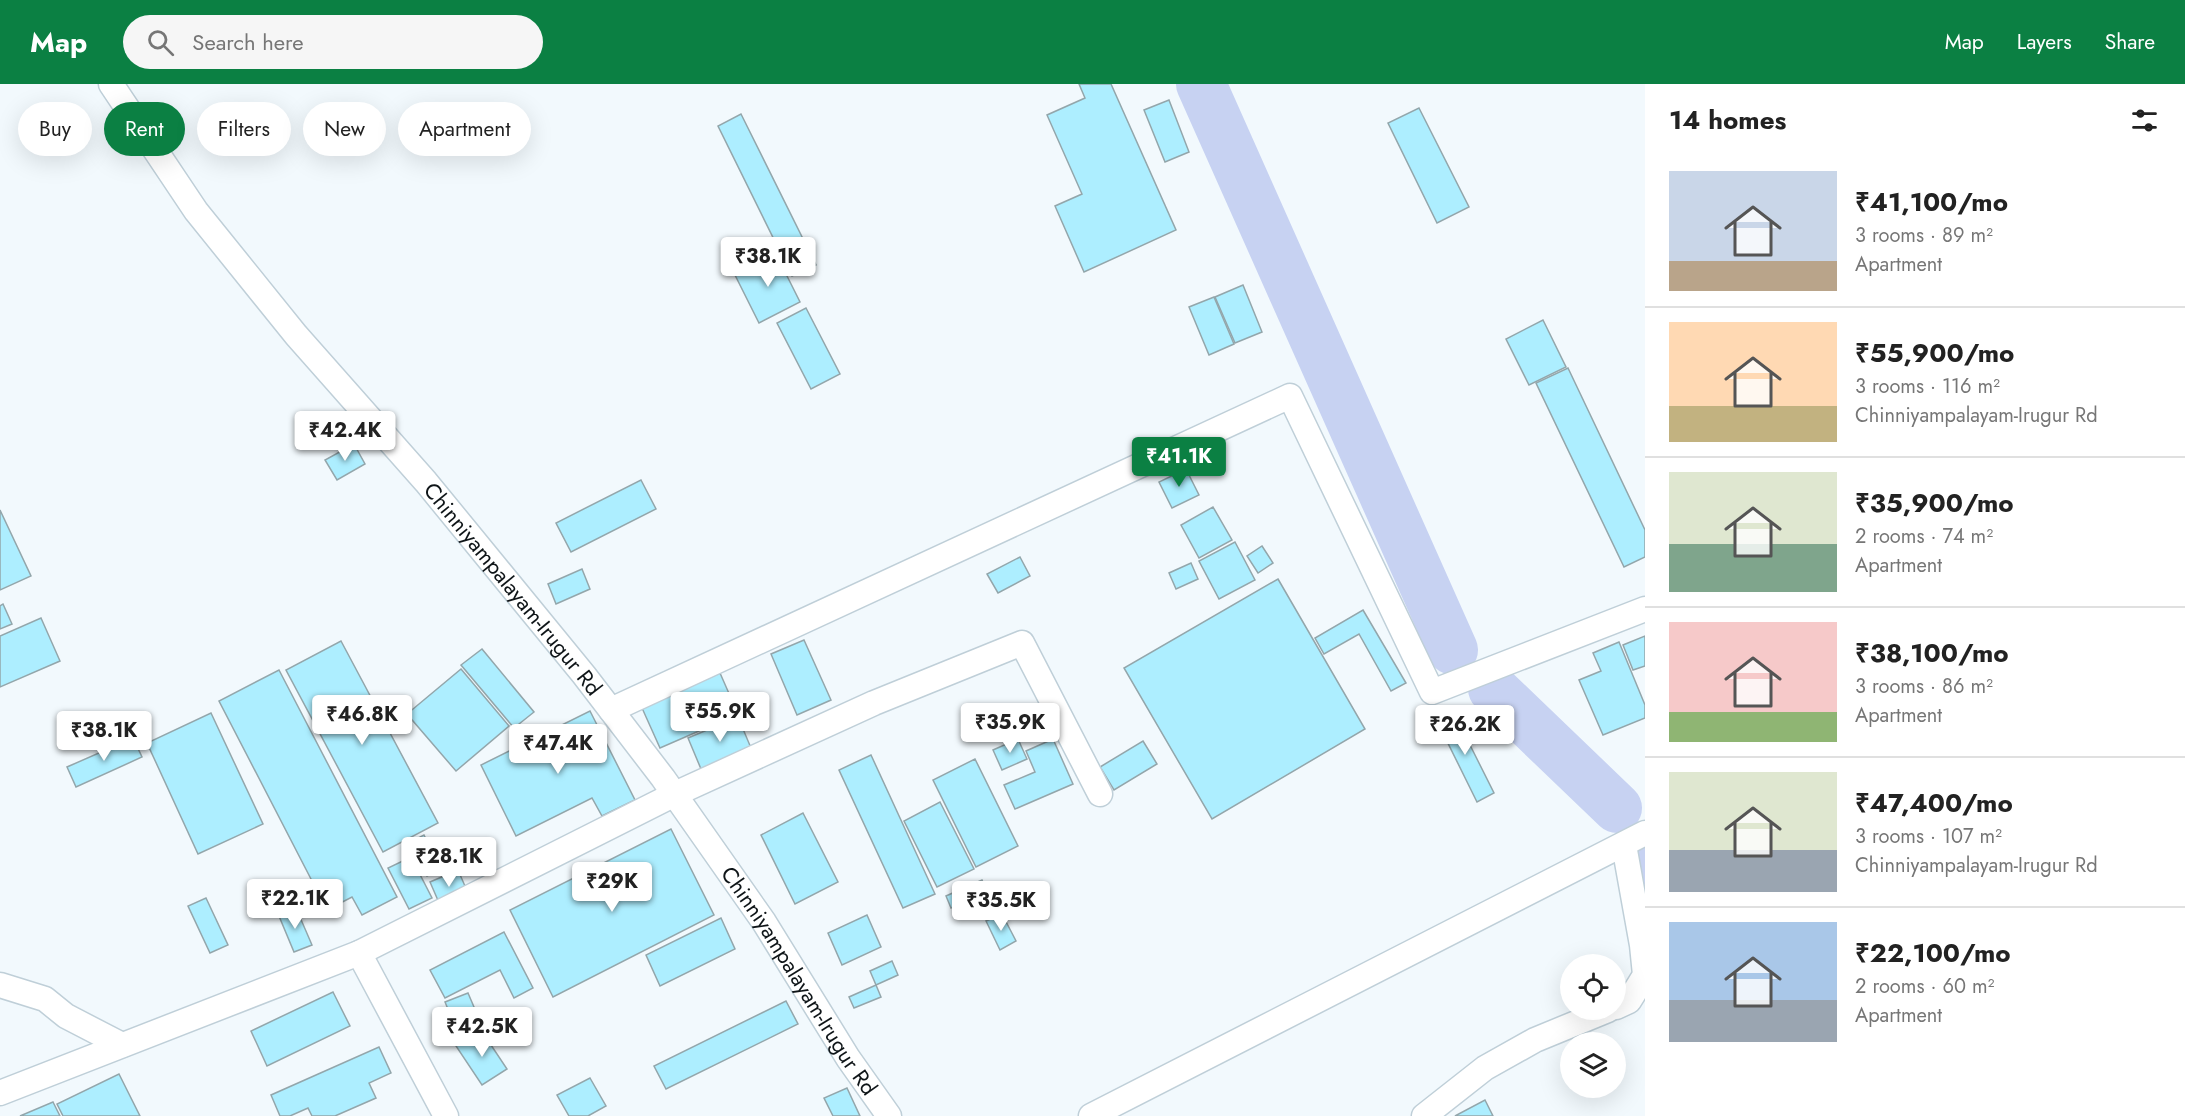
<!DOCTYPE html>
<meta charset="utf-8">
<style>
body{margin:0;font-family:Jost,sans-serif;background:#f6f6f6;color:#222;height:100vh;display:flex;flex-direction:column;font-size:22px;white-space:nowrap}
*{box-sizing:border-box;margin:0}
p{font-size:20px;color:#767676}
.icon{flex:none;width:33px;height:33px;fill:none;stroke:currentColor;stroke-width:2;stroke-linecap:round;stroke-linejoin:round}
.map{position:relative;flex:1;overflow:hidden}
.drawer{display:flex;flex-direction:column;background:#fff;width:540px}
.drawer>*{flex:none}
.hud{position:absolute;left:18px;top:18px;width:570px;height:54px;display:flex;gap:12px}
.controls{position:absolute;left:1560px;top:870px;display:grid;gap:12px}
.controls a{display:grid;place-items:center;width:66px;height:66px;border-radius:50%;background:#fff;box-shadow:0 6px 24px #0002;font-size:30px}
.price{position:absolute;translate:-50% -51px;padding:0 14px;border-radius:6px;background:#fff;color:#222;font-size:20px;line-height:39px;filter:drop-shadow(0 2px 3px #0008)}
.price::after{content:'';position:absolute;left:50%;top:36px;width:18px;height:14px;margin-left:-9px;background:inherit;clip-path:polygon(0 0,100% 0,50% 100%)}
.price.on{background:#0b8043;color:#fff}
ul{padding:0;list-style:none}
li{display:flex;align-items:center;gap:18px;height:150px;padding:0 24px}
li+li{border-top:2px solid #e0e0e0}
li span{display:grid;place-items:center;flex:none;width:168px;height:120px;border-radius:0px;color:#555}
li>.icon{margin-inline-start:auto}
span .icon{width:72px;height:72px;fill:#fffc;stroke-width:1}
li b{font-size:26px}
h2{display:flex;justify-content:space-between;align-items:center;height:72px;padding:0 24px;font-size:26px}
.tag{padding:0 21px;border-radius:27px;background:#fff;box-shadow:0 6px 24px #0002;font-size:21px;line-height:54px}
.tag.on{background:#0b8043;color:#fff}
header{display:flex;align-items:center;gap:36px;box-sizing:border-box;height:84px;padding:0 30px;background:#0b8043;color:#fff}
header strong{font-size:28px}
nav{display:flex;gap:33px;margin-inline-start:auto;font-size:21px}
.search{width:420px;height:54px;background:#f6f6f6;display:flex;align-items:center;gap:15px;box-sizing:border-box;padding:0 21px;border-radius:33px;color:#767676;font-size:22px}
main{display:flex;flex:1;min-height:0}
.map>svg:first-child{display:block}
.lines{fill:none;stroke-linecap:round;stroke-linejoin:round}
.river{stroke:#c7d2f2;stroke-width:50}
.building{fill:#adeeff;stroke:#93a6ab;stroke-width:1.5}
.minor-casing{stroke:#bfcfd8;stroke-width:27}
.minor{stroke:#fff;stroke-width:24}
.labels{text-anchor:middle;dominant-baseline:central;stroke-width:4.5;stroke-linejoin:round;paint-order:stroke}
.street-label{font-size:22px;fill:#0f1518;stroke:#fff}
</style>
<header>
<strong>Map</strong>
<div class="search"><svg class="icon" aria-label="search" viewBox="0 0 24 24"><circle cx="10" cy="10" r="6"/><path d="M15 15l6 6"/></svg>Search here</div>
<nav><a>Map</a><a>Layers</a><a>Share</a></nav>
</header>
<main>
<div class="map">
<svg width="1645" height="1032" viewBox="0 0 1645 1032">
<rect width="100%" height="100%" fill="#f2f9fd"/>
<g class="lines">
<g class="river">
<polyline points="1201,0 1453,566"/>
<polyline points="1493,605 1617,724"/>
<polyline points="1642,787 1645,794"/>
</g>
</g>
<g class="building">
<polygon points="1079,0 1111,0 1176,146 1084,188 1055,122 1082,110 1047,31 1085,14"/>
<polygon points="1169,16 1189,68 1165,78 1144,26"/>
<polygon points="1419,24 1469,123 1437,139 1388,39"/>
<polygon points="741,30 816,181 792,192 718,42"/>
<polygon points="776,170 800,218 759,239 735,191"/>
<polygon points="1243,201 1262,248 1235,259 1215,213"/>
<polygon points="1214,213 1234,260 1209,271 1189,223"/>
<polygon points="806,224 840,290 811,305 777,239"/>
<polygon points="1543,236 1566,283 1529,301 1506,255"/>
<polygon points="1568,284 1645,446 1645,473 1624,483 1536,299"/>
<polygon points="354,360 365,380 337,396 325,376"/>
<polygon points="1186,385 1199,411 1172,424 1159,398"/>
<polygon points="641,396 656,425 571,468 556,439"/>
<polygon points="1213,423 1232,456 1199,474 1181,441"/>
<polygon points="0,426 31,492 0,506"/>
<polygon points="1235,458 1255,496 1219,515 1199,477"/>
<polygon points="1262,462 1273,479 1258,489 1247,472"/>
<polygon points="1020,473 1030,492 998,509 987,490"/>
<polygon points="1191,479 1198,495 1176,505 1169,489"/>
<polygon points="582,485 590,505 556,520 548,500"/>
<polygon points="1278,495 1365,645 1212,735 1124,584"/>
<polygon points="3,520 12,540 0,545 0,522"/>
<polygon points="1363,526 1406,599 1391,607 1359,550 1324,570 1315,554"/>
<polygon points="41,534 60,577 0,603 0,552"/>
<polygon points="1645,552 1645,582 1633,586 1623,561"/>
<polygon points="804,556 831,616 797,631 771,570"/>
<polygon points="341,557 438,739 383,768 286,586"/>
<polygon points="1619,558 1645,621 1645,634 1603,651 1579,596 1601,587 1593,569"/>
<polygon points="482,565 534,628 514,644 461,581"/>
<polygon points="461,585 509,642 456,687 407,630"/>
<polygon points="279,586 397,813 362,831 352,813 327,826 219,617"/>
<polygon points="720,589 738,630 660,664 642,624"/>
<polygon points="590,627 635,716 602,732 592,714 516,752 481,681"/>
<polygon points="1453,627 1494,709 1477,718 1436,635"/>
<polygon points="211,629 263,740 198,770 147,659"/>
<polygon points="738,633 751,664 701,685 688,654"/>
<polygon points="133,654 142,673 76,703 67,683"/>
<polygon points="1018,655 1027,675 1002,686 993,666"/>
<polygon points="1053,655 1073,700 1015,725 1004,701 1035,688 1026,667"/>
<polygon points="1143,657 1157,680 1114,706 1100,683"/>
<polygon points="871,671 935,810 903,824 839,686"/>
<polygon points="975,675 1018,762 976,783 933,696"/>
<polygon points="940,718 974,785 937,803 904,737"/>
<polygon points="803,729 838,798 795,820 761,751"/>
<polygon points="671,745 714,831 553,913 510,826"/>
<polygon points="424,751 441,785 427,792 410,758"/>
<polygon points="411,773 432,814 409,825 388,784"/>
<polygon points="458,786 468,809 440,821 430,798"/>
<polygon points="982,796 987,808 951,824 946,812"/>
<polygon points="206,814 228,861 210,869 188,822"/>
<polygon points="296,824 312,861 294,868 279,832"/>
<polygon points="1002,830 1016,857 1000,866 986,837"/>
<polygon points="867,831 881,863 842,881 828,849"/>
<polygon points="721,834 735,865 660,902 646,871"/>
<polygon points="504,848 533,904 514,914 500,886 445,914 430,886"/>
<polygon points="892,877 898,891 876,901 870,887"/>
<polygon points="876,901 881,913 854,924 849,913"/>
<polygon points="333,908 350,942 267,982 251,947"/>
<polygon points="468,909 480,937 457,947 445,918"/>
<polygon points="786,917 798,940 666,1005 654,982"/>
<polygon points="481,946 507,985 482,1001 456,962"/>
<polygon points="379,963 391,989 369,999 376,1014 335,1032 312,1032 308,1024 290,1032 280,1032 271,1011"/>
<polygon points="119,990 140,1032 63,1032 57,1020"/>
<polygon points="590,994 606,1022 588,1032 569,1032 557,1011"/>
<polygon points="847,1004 860,1032 833,1032 824,1014"/>
<polygon points="1485,1016 1493,1032 1455,1032"/>
<polygon points="53,1018 60,1032 20,1032"/>
</g>
<g class="lines">
<defs>
<g id="minor">
<path id="s1" d="M 111,0 L 196,127 L 296,251 L 426,398 L 584,591 L 663,694 L 764,838 L 848,974 L 889,1032"/>
<polyline points="611,626 1290,312 1432,608 1645,525"/>
<polyline points="359,869 446,1032"/>
<polyline points="0,901 45,915 66,932 122,961"/>
<polyline points="1616,923 1629,917 1645,891 1642,861 1624,761"/>
<polyline points="0,1009 359,869 675,710 874,619 1022,559 1100,710"/>
<polyline points="1091,1032 1645,749"/>
<polyline points="1424,1032 1485,984 1535,956 1608,926"/>
</g>
</defs>
<use href="#minor" class="minor-casing"/>
<use href="#minor" class="minor"/>
</g>
<g class="labels">
<g class="street-label">
<text stroke="none"><textPath href="#s1" startOffset="646">Chinniyampalayam-Irugur Rd</textPath></text>
<text stroke="none"><textPath href="#s1" startOffset="1132">Chinniyampalayam-Irugur Rd</textPath></text>
</g>
</g>
</svg>
<div class="controls">
<a><svg class="icon" aria-label="locate" viewBox="0 0 24 24"><circle cx="12" cy="12" r="6"/><path d="M12 2v4M12 18v4M2 12h4M18 12h4"/></svg></a>
<a><svg class="icon" aria-label="layers" viewBox="0 0 24 24"><path d="M12 4l9 5-9 5-9-5zM3 14l9 5 9-5"/></svg></a>
</div>
<b class="price" style="left:768px;top:204px">₹38.1K</b>
<b class="price" style="left:345px;top:378px">₹42.4K</b>
<b class="price on" style="left:1179px;top:404px">₹41.1K</b>
<b class="price" style="left:720px;top:659px">₹55.9K</b>
<b class="price" style="left:362px;top:662px">₹46.8K</b>
<b class="price" style="left:1010px;top:670px">₹35.9K</b>
<b class="price" style="left:1465px;top:672px">₹26.2K</b>
<b class="price" style="left:104px;top:678px">₹38.1K</b>
<b class="price" style="left:558px;top:691px">₹47.4K</b>
<b class="price" style="left:449px;top:804px">₹28.1K</b>
<b class="price" style="left:612px;top:829px">₹29K</b>
<b class="price" style="left:295px;top:846px">₹22.1K</b>
<b class="price" style="left:1001px;top:848px">₹35.5K</b>
<b class="price" style="left:482px;top:974px">₹42.5K</b>
<div class="hud">
<a class="tag">Buy</a>
<a class="tag on">Rent</a>
<a class="tag">Filters</a>
<a class="tag">New</a>
<a class="tag">Apartment</a>
</div>
</div>
<section class="drawer">
<h2>14 homes<svg class="icon" aria-label="filters" viewBox="0 0 24 24"><path d="M4 7h16M4 17h16"/><circle cx="9" cy="7" r="2"/><circle cx="15" cy="17" r="2"/></svg></h2>
<ul>
<li><span style="background:linear-gradient(#c9d6e8 75%,#b9a48a 0)"><svg class="icon" aria-label="home" viewBox="0 0 24 24"><path d="M3 11l9-7 9 7M6 9v11h12V9"/></svg></span><div><b>₹41,100/mo</b><p>3 rooms · 89 m²</p><p>Apartment</p></div></li>
<li><span style="background:linear-gradient(#ffd9b3 70%,#c2b280 0)"><svg class="icon" aria-label="home" viewBox="0 0 24 24"><path d="M3 11l9-7 9 7M6 9v11h12V9"/></svg></span><div><b>₹55,900/mo</b><p>3 rooms · 116 m²</p><p>Chinniyampalayam-Irugur Rd</p></div></li>
<li><span style="background:linear-gradient(#dfe7d0 60%,#7fa58c 0)"><svg class="icon" aria-label="home" viewBox="0 0 24 24"><path d="M3 11l9-7 9 7M6 9v11h12V9"/></svg></span><div><b>₹35,900/mo</b><p>2 rooms · 74 m²</p><p>Apartment</p></div></li>
<li><span style="background:linear-gradient(#f6c9c9 75%,#8fb573 0)"><svg class="icon" aria-label="home" viewBox="0 0 24 24"><path d="M3 11l9-7 9 7M6 9v11h12V9"/></svg></span><div><b>₹38,100/mo</b><p>3 rooms · 86 m²</p><p>Apartment</p></div></li>
<li><span style="background:linear-gradient(#dfe7d0 65%,#9aa5b1 0)"><svg class="icon" aria-label="home" viewBox="0 0 24 24"><path d="M3 11l9-7 9 7M6 9v11h12V9"/></svg></span><div><b>₹47,400/mo</b><p>3 rooms · 107 m²</p><p>Chinniyampalayam-Irugur Rd</p></div></li>
<li><span style="background:linear-gradient(#a9c7e8 65%,#9aa5b1 0)"><svg class="icon" aria-label="home" viewBox="0 0 24 24"><path d="M3 11l9-7 9 7M6 9v11h12V9"/></svg></span><div><b>₹22,100/mo</b><p>2 rooms · 60 m²</p><p>Apartment</p></div></li>
</ul>
</section>
</main>
